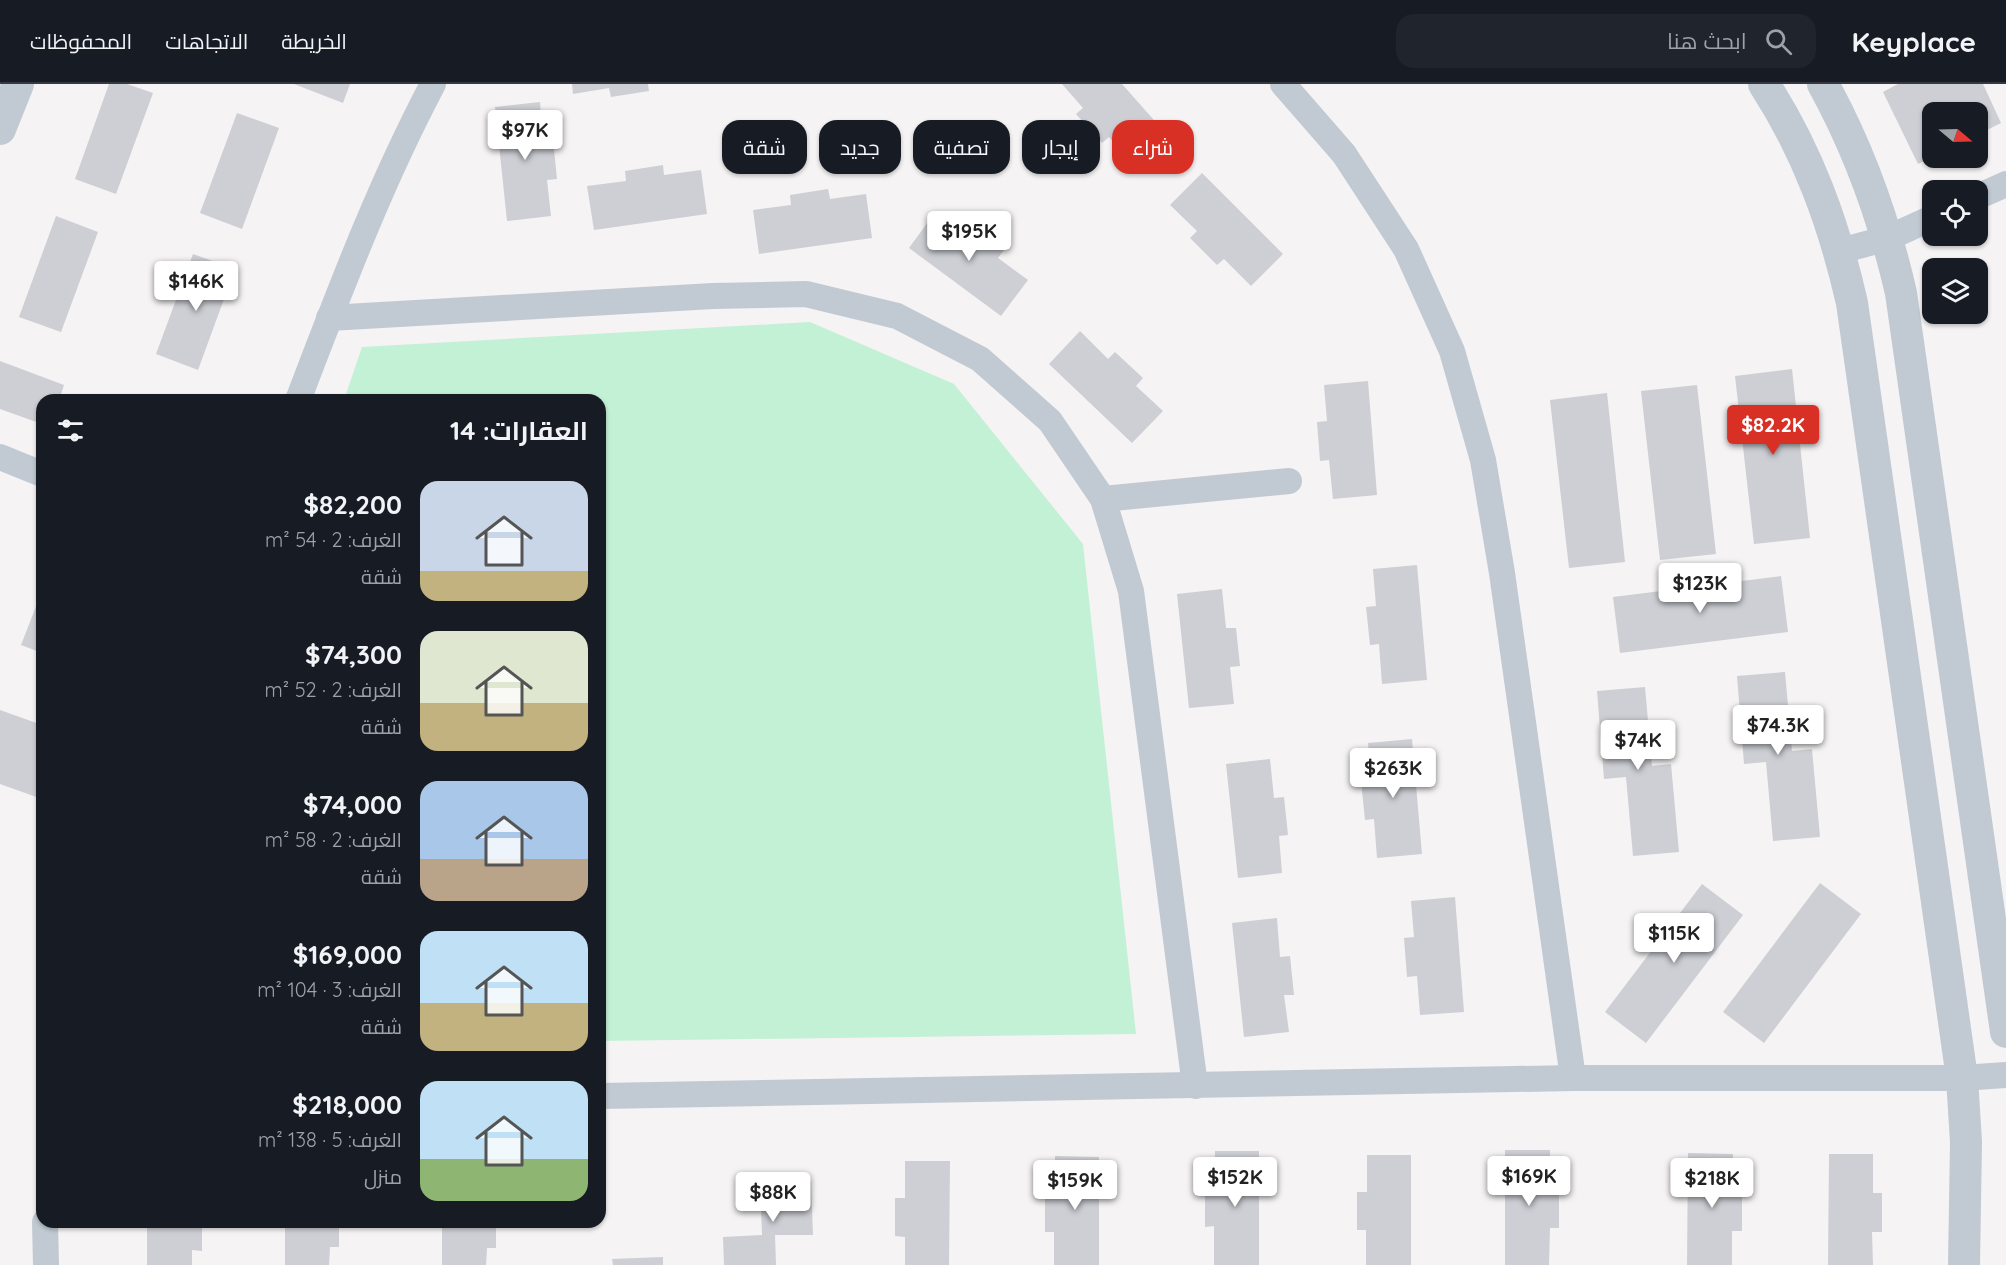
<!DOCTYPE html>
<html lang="ar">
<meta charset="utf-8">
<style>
body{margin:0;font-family:Quicksand,Cairo,sans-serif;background:#20242c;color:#f1f3f6;direction:rtl;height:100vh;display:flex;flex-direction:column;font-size:22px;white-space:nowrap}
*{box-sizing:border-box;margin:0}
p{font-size:20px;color:#9ea1a6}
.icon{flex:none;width:33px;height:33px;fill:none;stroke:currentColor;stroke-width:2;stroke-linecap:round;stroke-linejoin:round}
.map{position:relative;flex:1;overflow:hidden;direction:ltr}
.drawer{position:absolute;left:36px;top:310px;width:570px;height:834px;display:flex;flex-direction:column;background:#171b24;border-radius:18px;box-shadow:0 2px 4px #0004;direction:rtl}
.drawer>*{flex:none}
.hud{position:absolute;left:624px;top:36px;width:570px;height:54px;direction:rtl;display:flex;gap:12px}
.needle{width:39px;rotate:109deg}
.fabs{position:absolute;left:1922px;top:18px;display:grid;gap:12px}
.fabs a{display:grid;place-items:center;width:66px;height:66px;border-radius:12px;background:#171b24;box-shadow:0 2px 4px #0004;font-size:30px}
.price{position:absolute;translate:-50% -51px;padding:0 14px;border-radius:6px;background:#fff;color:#222;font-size:20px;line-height:39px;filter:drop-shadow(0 2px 3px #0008)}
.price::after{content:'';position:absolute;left:50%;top:36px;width:18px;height:14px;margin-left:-9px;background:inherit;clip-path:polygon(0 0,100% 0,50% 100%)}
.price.on{background:#d93025;color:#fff}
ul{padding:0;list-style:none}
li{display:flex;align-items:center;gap:18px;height:150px;padding:0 18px}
li span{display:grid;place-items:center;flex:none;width:168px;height:120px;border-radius:18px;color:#555}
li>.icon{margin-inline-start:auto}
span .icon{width:72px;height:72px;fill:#fffc;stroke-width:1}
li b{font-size:26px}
h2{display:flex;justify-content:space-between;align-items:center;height:72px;padding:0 18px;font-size:26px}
.pill{padding:0 21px;border-radius:18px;background:#171b24;box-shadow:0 2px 4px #0004;font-size:21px;line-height:54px}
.pill.on{background:#d93025;color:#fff}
header{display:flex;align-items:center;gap:36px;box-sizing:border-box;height:84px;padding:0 30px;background:#171b24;border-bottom:2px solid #363941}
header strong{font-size:28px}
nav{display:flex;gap:33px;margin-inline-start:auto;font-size:21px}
.search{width:420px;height:54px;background:#20242c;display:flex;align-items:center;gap:15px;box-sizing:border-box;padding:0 21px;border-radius:18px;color:#9ea1a6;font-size:22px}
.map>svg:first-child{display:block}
.green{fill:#c3f1d5}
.building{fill:#cdcfd5}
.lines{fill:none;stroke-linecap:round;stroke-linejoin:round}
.minor{stroke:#c1cad2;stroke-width:26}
.tertiary{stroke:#c1cad2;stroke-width:32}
</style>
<header>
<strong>Keyplace</strong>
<div class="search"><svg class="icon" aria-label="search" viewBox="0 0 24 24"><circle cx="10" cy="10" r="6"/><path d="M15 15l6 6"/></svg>ابحث هنا</div>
<nav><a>الخريطة</a><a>الاتجاهات</a><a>المحفوظات</a></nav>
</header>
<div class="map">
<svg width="2006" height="1181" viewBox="0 0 2006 1181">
<rect width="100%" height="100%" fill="#f5f3f3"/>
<polygon class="green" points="810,238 954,300 1083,460 1136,950 600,957 600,316 344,316 362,263"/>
<g class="building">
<polygon points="109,0 127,0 153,9 116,110 75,95"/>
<polygon points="294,0 350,0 343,19"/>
<polygon points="572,0 648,0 649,7 611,13 609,4 573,10"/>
<polygon points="1062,0 1122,0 1168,52 1135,82 1109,53 1102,59 1076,30 1083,24"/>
<polygon points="1898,0 1983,0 2001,39 1977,51 1977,28 1932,28 1932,73 1918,80 1883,8"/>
<polygon points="540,18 543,57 553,56 557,95 547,96 551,132 507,137 495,23"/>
<polygon points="237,29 279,44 242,145 200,129"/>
<polygon points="663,81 664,91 701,86 707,130 594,146 587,102 626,97 625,87"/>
<polygon points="1202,89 1283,170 1251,202 1224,175 1217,181 1190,154 1197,147 1170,121"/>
<polygon points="828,105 830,115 866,110 872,154 759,170 753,126 791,121 790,111"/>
<polygon points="936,127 968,151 973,143 1004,166 998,174 1028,196 1001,232 909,164"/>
<polygon points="56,132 98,148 61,248 19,233"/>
<polygon points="193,170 235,185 198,286 156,270"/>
<polygon points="1080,247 1108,275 1115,268 1143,294 1136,302 1163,327 1132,359 1049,280"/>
<polygon points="0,277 64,301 59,316 42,316 42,340 0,325"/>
<polygon points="1792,285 1810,454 1754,460 1735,292"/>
<polygon points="1368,297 1377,411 1333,415 1329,376 1320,377 1317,338 1327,337 1324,301"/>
<polygon points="1697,301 1716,470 1660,476 1641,307"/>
<polygon points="1607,309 1625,478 1569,484 1550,316"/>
<polygon points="1417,481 1427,596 1382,600 1379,560 1370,561 1366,523 1376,522 1373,485"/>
<polygon points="1781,492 1788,548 1620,569 1613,513"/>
<polygon points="1222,505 1226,544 1236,544 1240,582 1230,583 1234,620 1189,624 1177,510"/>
<polygon points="42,507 42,569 21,561"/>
<polygon points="1785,588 1792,667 1812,665 1820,753 1773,757 1766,678 1744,680 1737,592"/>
<polygon points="1645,603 1652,682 1671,680 1679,768 1633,772 1626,693 1604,695 1597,607"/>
<polygon points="0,626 42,641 42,715 0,700"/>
<polygon points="1412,655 1422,770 1377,774 1374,735 1365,736 1361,697 1371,696 1368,659"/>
<polygon points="1270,675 1274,714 1284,713 1288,751 1279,752 1282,789 1238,794 1226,680"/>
<polygon points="1820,799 1861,830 1764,959 1723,928"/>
<polygon points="1702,800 1743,831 1646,959 1605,928"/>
<polygon points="1455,813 1464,928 1420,931 1417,892 1407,893 1404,854 1414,853 1411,817"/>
<polygon points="1277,834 1280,873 1290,872 1294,911 1284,911 1289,948 1244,953 1232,839"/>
<polygon points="1505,1066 1550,1066 1550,1106 1559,1106 1559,1144 1550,1144 1549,1181 1505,1181"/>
<polygon points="1215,1067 1259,1067 1259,1181 1214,1181 1214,1142 1205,1143 1205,1104 1214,1104"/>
<polygon points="1688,1069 1733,1070 1732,1109 1742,1109 1742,1147 1732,1147 1732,1181 1687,1181"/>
<polygon points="1829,1070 1873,1070 1873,1109 1882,1109 1882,1148 1872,1148 1873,1181 1828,1181"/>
<polygon points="1367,1071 1411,1071 1411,1181 1366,1181 1366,1146 1357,1146 1357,1108 1367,1108"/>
<polygon points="1055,1072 1099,1073 1099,1181 1054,1181 1054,1148 1045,1148 1045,1109 1055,1110"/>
<polygon points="905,1077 950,1077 949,1181 905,1181 905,1153 895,1152 895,1114 905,1114"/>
<polygon points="811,1097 813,1151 775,1151 776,1181 724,1181 723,1153 762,1151 760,1098"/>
<polygon points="147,1138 202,1138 202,1167 192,1166 192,1181 147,1181"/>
<polygon points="285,1138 339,1138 339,1163 330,1163 329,1181 285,1181"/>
<polygon points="442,1138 496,1138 496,1164 487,1164 486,1181 442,1181"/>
<polygon points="663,1173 663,1181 613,1181 612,1175"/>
</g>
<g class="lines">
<g class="minor">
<polyline points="1283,0 1344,70 1406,165 1452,267 1483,376 1502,489 1573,994"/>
<polyline points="1977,113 2006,100"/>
<polyline points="1840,167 1888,154 1932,134"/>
<polyline points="329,234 713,212 806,210 897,232 980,275 1050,337 1103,415 1131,507 1195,1002"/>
<path d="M 298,316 C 339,209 379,102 433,0"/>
<polyline points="0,373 42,390"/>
<polyline points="1103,415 1289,397"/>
<polyline points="600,1012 1573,994 1962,994 2006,991"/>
<polyline points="45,1138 46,1181"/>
</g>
<g class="tertiary">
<path d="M 1764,0 C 1808,68 1834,140 1852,219 L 1962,994 L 1966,1058 L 1964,1181"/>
<path d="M 1823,0 C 1860,67 1884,135 1901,209 L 2006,948"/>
<polyline points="0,45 18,0"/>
</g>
</g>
</svg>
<div class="fabs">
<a><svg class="needle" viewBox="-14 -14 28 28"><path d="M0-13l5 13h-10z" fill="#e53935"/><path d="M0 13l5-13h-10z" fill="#9ea1a6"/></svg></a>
<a><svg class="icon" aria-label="locate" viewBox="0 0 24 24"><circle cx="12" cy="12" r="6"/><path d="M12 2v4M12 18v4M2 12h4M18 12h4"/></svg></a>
<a><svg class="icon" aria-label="layers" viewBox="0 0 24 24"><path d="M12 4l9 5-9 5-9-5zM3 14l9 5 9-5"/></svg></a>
</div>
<b class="price" style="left:525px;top:77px">$97K</b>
<b class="price" style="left:969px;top:178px">$195K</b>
<b class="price" style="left:196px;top:228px">$146K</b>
<b class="price on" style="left:1773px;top:372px">$82.2K</b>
<b class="price" style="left:1700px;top:530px">$123K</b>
<b class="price" style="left:1778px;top:672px">$74.3K</b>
<b class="price" style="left:1638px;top:687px">$74K</b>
<b class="price" style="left:1393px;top:715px">$263K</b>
<b class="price" style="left:1674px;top:880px">$115K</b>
<b class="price" style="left:1529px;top:1123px">$169K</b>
<b class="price" style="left:1235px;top:1124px">$152K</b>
<b class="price" style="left:1712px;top:1125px">$218K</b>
<b class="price" style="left:1075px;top:1127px">$159K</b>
<b class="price" style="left:773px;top:1139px">$88K</b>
<div class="hud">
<a class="pill on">شراء</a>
<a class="pill">إيجار</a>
<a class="pill">تصفية</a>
<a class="pill">جديد</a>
<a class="pill">شقة</a>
</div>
<section class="drawer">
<h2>العقارات: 14<svg class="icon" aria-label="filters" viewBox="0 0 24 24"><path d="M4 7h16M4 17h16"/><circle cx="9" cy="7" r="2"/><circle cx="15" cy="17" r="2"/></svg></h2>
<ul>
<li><span style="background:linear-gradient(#c9d6e8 75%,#c2b280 0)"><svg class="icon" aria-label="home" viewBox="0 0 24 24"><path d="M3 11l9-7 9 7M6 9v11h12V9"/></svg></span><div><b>$82,200</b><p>الغرف: 2 · 54 m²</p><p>شقة</p></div></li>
<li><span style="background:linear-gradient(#dfe7d0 60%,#c2b280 0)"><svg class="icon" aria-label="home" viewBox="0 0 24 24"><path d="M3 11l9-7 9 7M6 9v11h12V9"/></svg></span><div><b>$74,300</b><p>الغرف: 2 · 52 m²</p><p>شقة</p></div></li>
<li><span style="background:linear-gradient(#a9c7e8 65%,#b9a48a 0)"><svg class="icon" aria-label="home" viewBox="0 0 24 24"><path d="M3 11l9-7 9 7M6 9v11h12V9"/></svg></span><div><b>$74,000</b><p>الغرف: 2 · 58 m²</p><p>شقة</p></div></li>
<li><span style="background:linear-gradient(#bfe0f5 60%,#c2b280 0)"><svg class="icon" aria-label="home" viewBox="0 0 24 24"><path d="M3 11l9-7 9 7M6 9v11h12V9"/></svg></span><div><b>$169,000</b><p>الغرف: 3 · 104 m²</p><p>شقة</p></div></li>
<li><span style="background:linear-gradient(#bfe0f5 65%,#8fb573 0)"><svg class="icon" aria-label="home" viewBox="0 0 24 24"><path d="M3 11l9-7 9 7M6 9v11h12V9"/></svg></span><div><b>$218,000</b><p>الغرف: 5 · 138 m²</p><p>منزل</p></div></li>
</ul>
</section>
</div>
